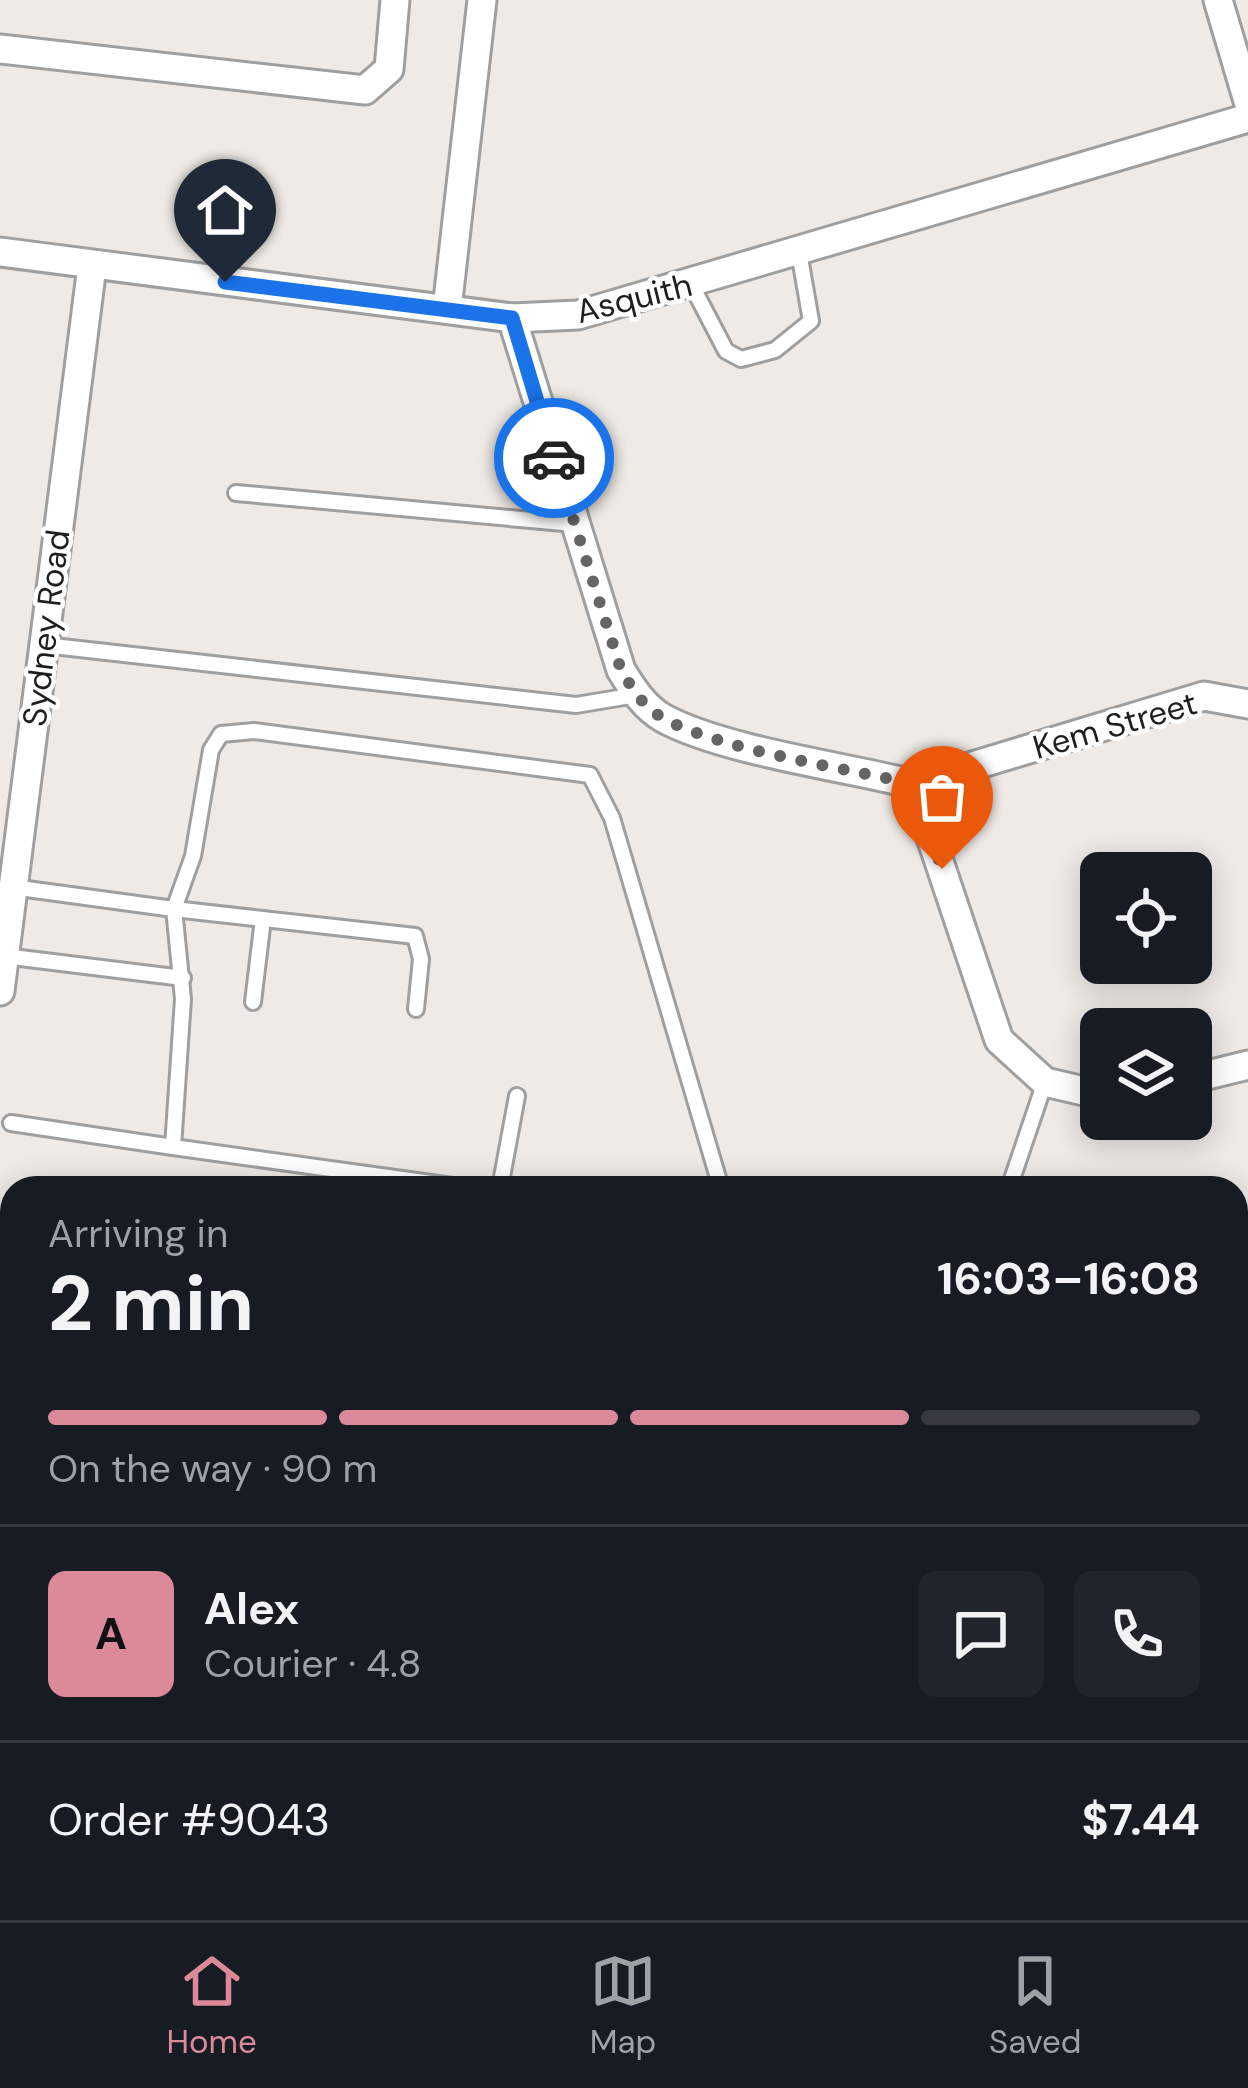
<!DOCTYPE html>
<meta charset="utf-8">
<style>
:root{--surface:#171b24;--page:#20242c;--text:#f1f3f6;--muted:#9ea1a6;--line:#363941;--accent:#dc8a9a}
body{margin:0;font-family:"DM Sans",sans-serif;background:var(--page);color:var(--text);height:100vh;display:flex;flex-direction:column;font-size:45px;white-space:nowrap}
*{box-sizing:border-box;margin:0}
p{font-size:39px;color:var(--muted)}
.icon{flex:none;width:66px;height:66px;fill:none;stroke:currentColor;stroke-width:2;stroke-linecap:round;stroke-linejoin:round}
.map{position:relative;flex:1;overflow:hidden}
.panel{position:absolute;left:0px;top:1176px;width:1248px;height:744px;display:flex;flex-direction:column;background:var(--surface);border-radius:36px 36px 0 0;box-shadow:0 6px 30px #0003}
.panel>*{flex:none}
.buttons{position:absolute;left:1080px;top:852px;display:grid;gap:24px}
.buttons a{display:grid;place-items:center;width:132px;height:132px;border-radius:18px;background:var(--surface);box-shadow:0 6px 30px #0003;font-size:60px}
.pin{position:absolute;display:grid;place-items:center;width:102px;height:102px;color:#fff;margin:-123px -51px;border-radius:50% 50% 50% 0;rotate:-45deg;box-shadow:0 0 12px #0007}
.pin .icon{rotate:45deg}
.courier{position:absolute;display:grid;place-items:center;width:120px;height:120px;margin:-60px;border:9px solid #1a73e8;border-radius:50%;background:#fff;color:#222;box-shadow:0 3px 15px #0007}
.head em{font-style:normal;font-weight:700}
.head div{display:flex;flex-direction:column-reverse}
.head{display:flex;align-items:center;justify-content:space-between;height:204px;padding:0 48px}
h1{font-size:78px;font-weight:700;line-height:90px}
.bar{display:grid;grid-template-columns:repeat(4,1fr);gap:18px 12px;align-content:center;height:144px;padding:0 48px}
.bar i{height:15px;border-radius:9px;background:var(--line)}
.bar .on{background:var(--accent)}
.bar p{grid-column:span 4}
.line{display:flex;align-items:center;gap:30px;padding:0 48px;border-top:3px solid var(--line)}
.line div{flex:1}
.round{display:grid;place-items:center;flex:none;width:126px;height:126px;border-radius:18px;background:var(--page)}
.tab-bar{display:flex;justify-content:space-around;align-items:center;height:168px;border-top:3px solid var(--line);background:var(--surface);font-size:33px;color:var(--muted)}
.tab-bar a{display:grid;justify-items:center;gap:6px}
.tab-bar .on{color:var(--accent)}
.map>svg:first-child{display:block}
</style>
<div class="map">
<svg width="1248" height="1920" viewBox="0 0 1248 1920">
<rect width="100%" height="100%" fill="#efeae5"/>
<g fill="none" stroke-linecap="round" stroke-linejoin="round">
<defs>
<g id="lane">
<path d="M691,284L726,351L741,359L775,350L811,321L799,252"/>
<path d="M236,493L575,524"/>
<path d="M44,645L576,705L636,695"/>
<path d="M4,956L183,978"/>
<path d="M253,1002L263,919"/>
<path d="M416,1009L421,959L415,936L174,909L193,856L211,750L221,734L254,731L590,775L612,818L721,1188"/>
<path d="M11,1123L173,1147L183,999L174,909L12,887"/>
<path d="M173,1147L467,1188"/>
<path d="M500,1188L517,1096"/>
<path d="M1009,1188L1045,1082"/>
<path d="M1,1451L12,1439"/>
<path d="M1236,1465L1248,1471"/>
<path d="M1236,1538L1248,1535"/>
<path d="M0,1600L12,1635"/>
<path d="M0,1725L12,1719"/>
</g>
<g id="street">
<path d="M1218,0L1248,101"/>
<path d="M0,49L365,90L389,69L395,0"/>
<path d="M0,252L512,318L578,315L1248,118"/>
<path d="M447,309L482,0"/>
<path d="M512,318L621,670C632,688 644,707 663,718C721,750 845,767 913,784"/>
<path d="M913,784L999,1040L1045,1082L1101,1095"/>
<path d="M913,784L1204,696L1248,704"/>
<path d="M0,991L92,266"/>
<path d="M1191,1079L1248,1065"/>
</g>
<g id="secondary">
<path d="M1236,1669L1248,1665"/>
<path d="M346,1920L394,1908"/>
</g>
</defs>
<!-- lane casing -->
<use href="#lane" stroke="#9f9f9f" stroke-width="20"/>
<!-- street casing -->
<use href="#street" stroke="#9f9f9f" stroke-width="33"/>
<!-- secondary casing -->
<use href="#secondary" stroke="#706b0a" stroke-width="45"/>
<!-- lane -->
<use href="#lane" stroke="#fff" stroke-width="14"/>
<!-- street -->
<use href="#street" stroke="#fff" stroke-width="27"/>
<!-- secondary -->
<use href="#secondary" stroke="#f6f0bc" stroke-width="39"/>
</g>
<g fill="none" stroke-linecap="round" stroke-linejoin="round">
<!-- done -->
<path stroke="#676564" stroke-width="12" stroke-dasharray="0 21.6" d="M554,458L621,670C632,688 643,707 663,718C720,750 845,768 914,784L942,869"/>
<!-- route -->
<path stroke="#1a73e8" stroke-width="15" d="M225,282L512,318L554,458"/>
</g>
<g text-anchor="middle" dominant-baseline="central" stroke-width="9" stroke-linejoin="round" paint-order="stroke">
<!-- street labels -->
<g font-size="33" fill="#1e1e1e" stroke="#fff">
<text transform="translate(634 298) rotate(-14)">Asquith</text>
<text transform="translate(46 628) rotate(-83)">Sydney Road</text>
<text transform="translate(1115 725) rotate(-16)">Kem Street</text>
</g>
</g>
</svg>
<div class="buttons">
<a><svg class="icon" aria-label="locate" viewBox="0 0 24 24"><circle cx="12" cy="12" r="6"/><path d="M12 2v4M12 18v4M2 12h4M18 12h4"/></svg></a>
<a><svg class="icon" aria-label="layers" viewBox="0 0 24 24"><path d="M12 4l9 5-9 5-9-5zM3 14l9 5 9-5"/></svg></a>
</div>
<div class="pin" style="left:942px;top:869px;background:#ea580c"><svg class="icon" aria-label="bag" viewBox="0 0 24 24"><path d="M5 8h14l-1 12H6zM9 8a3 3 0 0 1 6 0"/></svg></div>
<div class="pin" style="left:225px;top:282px;background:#1f2937"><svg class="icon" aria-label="home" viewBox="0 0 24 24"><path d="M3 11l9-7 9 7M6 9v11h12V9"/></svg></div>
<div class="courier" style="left:554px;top:458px"><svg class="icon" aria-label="car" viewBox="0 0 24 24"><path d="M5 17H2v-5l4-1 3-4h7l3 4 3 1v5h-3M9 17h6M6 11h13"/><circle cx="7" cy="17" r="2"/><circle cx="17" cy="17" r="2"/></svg></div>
<section class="panel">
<div class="head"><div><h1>2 min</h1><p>Arriving in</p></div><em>16:03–16:08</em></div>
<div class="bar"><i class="on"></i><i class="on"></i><i class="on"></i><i></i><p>On the way · 90 m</p></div>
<div class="line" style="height:216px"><b class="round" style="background:var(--accent);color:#111">A</b><div><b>Alex</b><p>Courier · 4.8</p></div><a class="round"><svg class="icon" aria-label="chat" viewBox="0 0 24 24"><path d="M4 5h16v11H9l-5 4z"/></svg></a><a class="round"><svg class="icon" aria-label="phone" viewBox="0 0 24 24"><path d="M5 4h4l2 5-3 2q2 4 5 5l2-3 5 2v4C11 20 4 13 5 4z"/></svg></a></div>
<div class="line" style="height:156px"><div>Order #9043</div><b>$7.44</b></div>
</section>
</div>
<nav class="tab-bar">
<a class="on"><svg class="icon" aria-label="home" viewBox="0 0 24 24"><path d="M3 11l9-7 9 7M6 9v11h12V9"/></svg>Home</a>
<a><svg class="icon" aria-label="map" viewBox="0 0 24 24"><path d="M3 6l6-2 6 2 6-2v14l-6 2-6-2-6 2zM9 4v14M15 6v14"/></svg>Map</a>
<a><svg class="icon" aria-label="saved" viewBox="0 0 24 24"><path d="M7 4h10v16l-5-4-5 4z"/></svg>Saved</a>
</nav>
